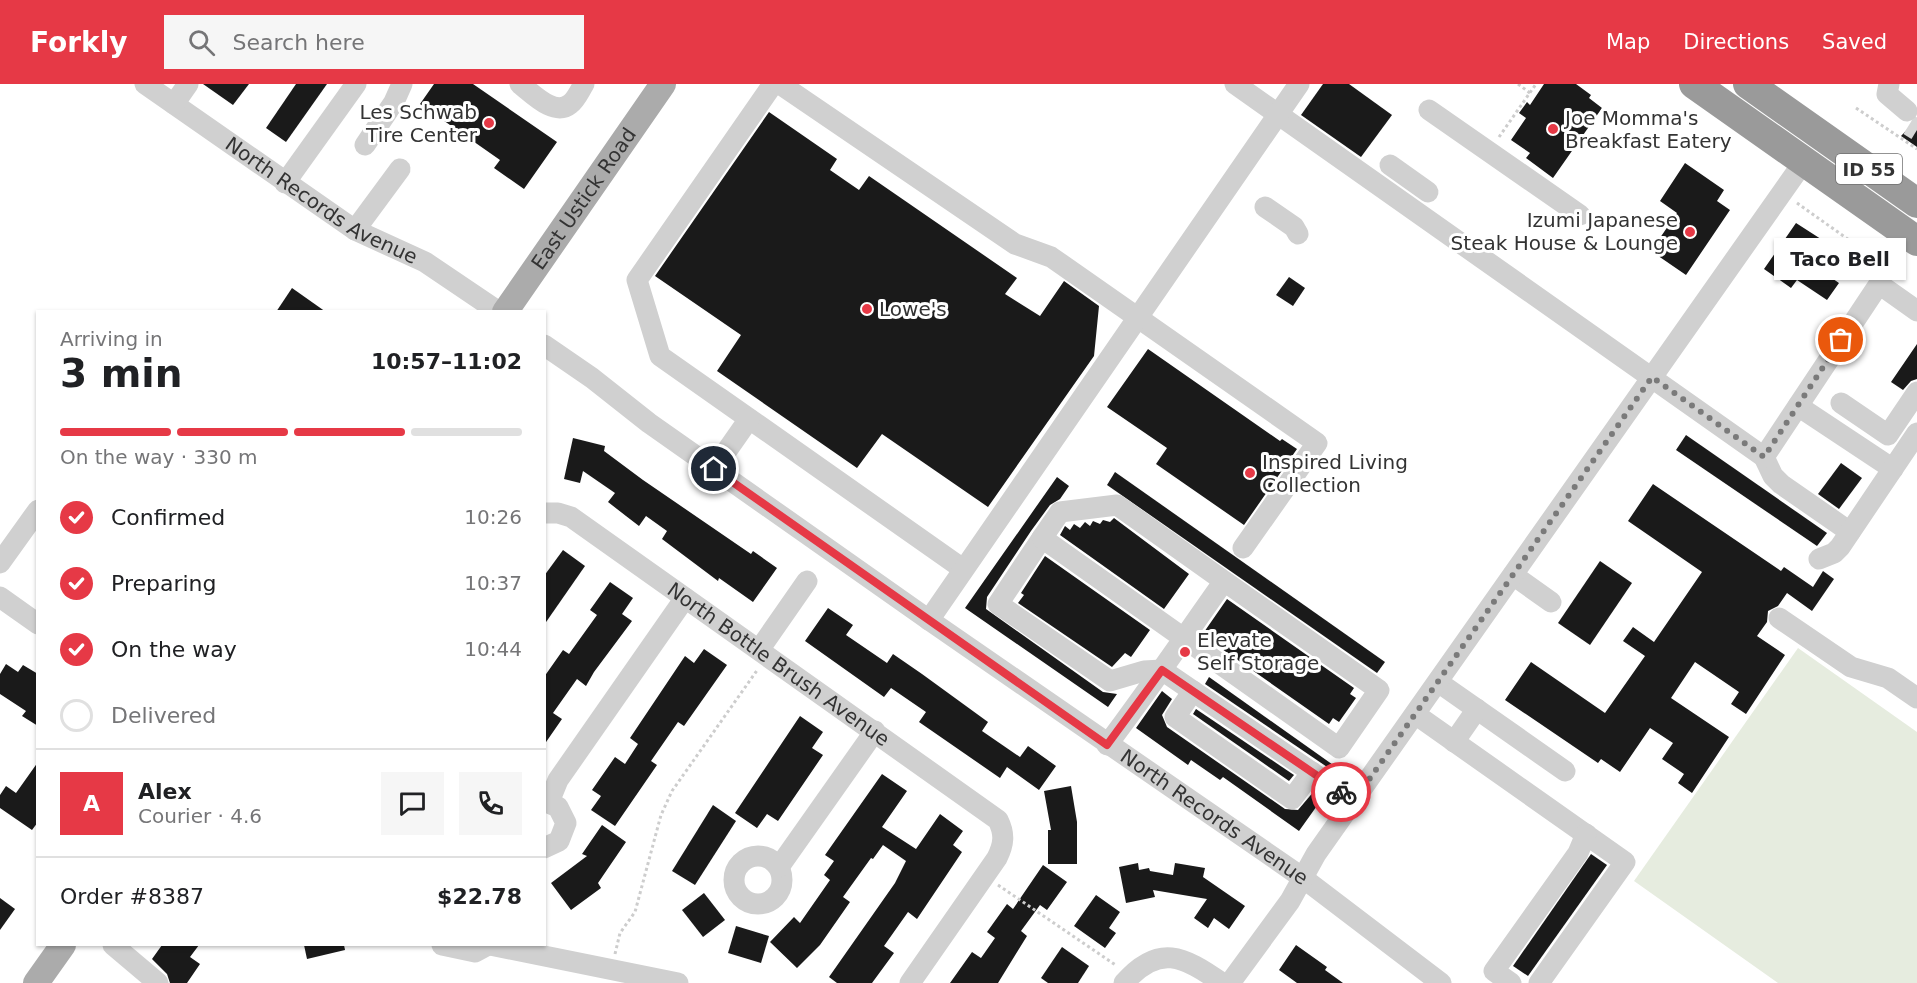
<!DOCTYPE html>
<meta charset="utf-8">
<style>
:root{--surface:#fff;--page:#f6f6f6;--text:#202124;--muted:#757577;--line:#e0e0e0;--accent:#e63946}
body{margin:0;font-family:"DejaVu Sans",sans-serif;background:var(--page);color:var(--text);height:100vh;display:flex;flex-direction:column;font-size:22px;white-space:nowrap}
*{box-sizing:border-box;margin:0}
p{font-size:20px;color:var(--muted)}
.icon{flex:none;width:33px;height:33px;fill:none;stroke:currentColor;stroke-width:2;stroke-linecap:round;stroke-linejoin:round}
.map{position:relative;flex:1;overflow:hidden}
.details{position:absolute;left:36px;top:226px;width:510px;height:636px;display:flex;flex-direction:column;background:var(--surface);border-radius:0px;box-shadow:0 2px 4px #0004}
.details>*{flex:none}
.pin{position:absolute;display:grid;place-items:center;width:51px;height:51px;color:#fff;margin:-26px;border:3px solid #fff;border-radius:50%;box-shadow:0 2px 6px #0007}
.courier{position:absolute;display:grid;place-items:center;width:60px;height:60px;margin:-30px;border:4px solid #e63946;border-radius:50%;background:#fff;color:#222;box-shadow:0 2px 8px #0007}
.bubble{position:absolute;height:42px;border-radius:0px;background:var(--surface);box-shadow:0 2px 4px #0004;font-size:20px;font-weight:700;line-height:42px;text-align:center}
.head em{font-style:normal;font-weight:700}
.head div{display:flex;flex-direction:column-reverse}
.head{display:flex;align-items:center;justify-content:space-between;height:102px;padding:0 24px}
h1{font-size:39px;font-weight:700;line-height:45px}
.bar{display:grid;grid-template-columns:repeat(4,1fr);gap:9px 6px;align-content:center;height:72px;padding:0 24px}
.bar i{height:8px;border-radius:4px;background:var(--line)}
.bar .active{background:var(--accent)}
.bar p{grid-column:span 4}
.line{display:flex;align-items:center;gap:15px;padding:0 24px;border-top:2px solid var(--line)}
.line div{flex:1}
.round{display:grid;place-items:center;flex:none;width:63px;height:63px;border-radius:0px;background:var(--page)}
ol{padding:0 24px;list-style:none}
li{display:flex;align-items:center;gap:18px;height:66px}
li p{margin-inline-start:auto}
li .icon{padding:6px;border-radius:50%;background:var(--accent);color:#fff;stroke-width:4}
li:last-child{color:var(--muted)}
li i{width:33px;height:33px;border:3px solid var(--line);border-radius:50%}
header{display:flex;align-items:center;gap:36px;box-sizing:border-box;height:84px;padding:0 30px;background:var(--accent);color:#fff}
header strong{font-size:28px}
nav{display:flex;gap:33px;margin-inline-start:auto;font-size:21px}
.search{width:420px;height:54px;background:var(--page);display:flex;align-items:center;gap:15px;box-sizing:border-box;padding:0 21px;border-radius:0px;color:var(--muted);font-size:22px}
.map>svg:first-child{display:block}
</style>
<header>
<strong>Forkly</strong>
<div class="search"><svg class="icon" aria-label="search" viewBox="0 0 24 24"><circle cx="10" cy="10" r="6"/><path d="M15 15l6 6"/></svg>Search here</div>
<nav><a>Map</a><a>Directions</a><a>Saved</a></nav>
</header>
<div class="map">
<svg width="1917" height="899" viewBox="0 0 1917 899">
<rect width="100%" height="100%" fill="#fff"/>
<!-- green -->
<path fill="#e6ecdf" d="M1798,564L1917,648V899H1778L1634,797Z"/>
<!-- building -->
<g fill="#1a1a1a">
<path d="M203,0H249L233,21Z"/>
<path d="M296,0H327L286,58L266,44Z"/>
<path d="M434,0H473L557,58L524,105L494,84L500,76L420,20Z"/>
<path d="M1323,0H1349L1392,31L1361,73L1301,31Z"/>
<path d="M1544,0H1576L1591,11L1589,14L1602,24L1553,94L1526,74L1530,69L1511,56L1526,34L1519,29L1527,18L1530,21Z"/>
<path d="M769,28L837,75L830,86L859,106L869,92L1017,194L1005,210L1040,232L1064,197L1099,222L1094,272L988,423L882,350L857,384L717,287L741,251L655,192Z"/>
<path d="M1917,35V63L1901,52Z"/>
<path d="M1685,79L1724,106L1717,117L1730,126L1686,191L1651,167L1677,129L1660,117Z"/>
<path d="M1796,139L1824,157L1821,161L1829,167L1817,184L1839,199L1827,216L1797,196L1791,204L1764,185Z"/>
<path d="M1289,193L1305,204L1293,222L1276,211Z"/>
<path d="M292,204L326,228H276Z"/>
<path d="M1917,260V295L1911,297L1903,306L1891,298Z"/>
<path d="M1148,265L1280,357L1282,355L1297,365L1244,441L1156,380L1167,364L1107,323Z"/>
<path d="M1686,351L1827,449L1817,462L1676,366Z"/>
<path d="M573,354L605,362L604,367L643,396L751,470L753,467L777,484L753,518L719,494L718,497L662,455L667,447L646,432L639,442L626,432L608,418L615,409L583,387L580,399L564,395Z"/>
<path d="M1841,379L1862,394L1839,425L1818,410Z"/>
<path d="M1115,388L1385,578L1377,589L1107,401Z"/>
<path d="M1057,393L1069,402L1060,415L1050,421L1031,447L987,513L986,525L1103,608L1117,610L1108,623L965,524Z"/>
<path d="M1653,400L1781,487L1784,483L1813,503L1823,487L1834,495L1812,527L1787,509L1778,522L1768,527L1767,538L1757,552L1785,571L1746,630L1731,620L1739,608L1695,578L1671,614L1729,653L1692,709L1678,699L1684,690L1662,675L1673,659L1650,644L1620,688L1601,675L1598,679L1505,616L1531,578L1605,629L1645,572L1623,557L1633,543L1654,558L1702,488L1628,437Z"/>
<path d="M1114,434L1189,490L1164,525L1060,451L1065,442L1070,446L1074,440L1080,444L1085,438L1090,442L1093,437L1100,440L1103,436L1110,438Z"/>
<path d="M563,466L585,482L544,541V492Z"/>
<path d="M1045,472L1150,546L1131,573L1125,569L1112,583L1018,519L1024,511L1021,509Z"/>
<path d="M1600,477L1632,499L1590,561L1558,539Z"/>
<path d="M610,498L633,514L622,530L632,537L594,588L586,602L577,595L553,629L562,635L544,661V593L563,566L569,570L597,531L590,526Z"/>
<path d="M1227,515L1354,604L1350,610L1356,614L1339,638L1333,634L1329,640L1202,551Z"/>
<path d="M828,524L853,541L846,551L887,579L893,570L922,590L988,638L982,647L1020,673L1028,662L1056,682L1039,706L1007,683L1000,694L919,638L926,628L891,604L884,613L805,557Z"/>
<path d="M704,565L727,581L684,642L678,638L651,677L657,681L615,742L591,726L601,712L592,706L615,673L625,680L638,660L630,654L685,572L694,579Z"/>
<path d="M6,580L18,588L23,581L38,590V642L22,632L26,627L0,610V590Z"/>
<path d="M1209,593L1336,683L1333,687L1205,600Z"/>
<path d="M1162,607L1172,615L1162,631L1167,643L1285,725L1298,726L1315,706L1324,712L1299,747L1223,693L1220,696L1191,676L1188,681L1136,644Z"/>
<path d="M1196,625L1294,691L1289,697L1193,630Z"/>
<path d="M800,632L823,648L812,664L823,671L778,737L767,730L757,744L735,729Z"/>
<path d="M38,678V738L32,746L0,724V711L6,702L16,709Z"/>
<path d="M882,690L907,707L882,743L916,765L940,730L963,747L953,761L962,768L917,835L908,828L884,862L894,869L872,899H837L829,893L895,799L906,777L883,761L873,775L871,774L843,813L850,818L820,861L797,884L770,858L794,833L800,839L830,796L824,791L834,777L825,771Z"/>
<path d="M1071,702L1077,738V780H1048V746H1051L1044,707Z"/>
<path d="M713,721L736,737L695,801L672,787Z"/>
<path d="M602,741L626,758L598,799L601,804L571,826L551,799L587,772L582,770Z"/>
<path d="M1591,770L1607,781L1528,892L1513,882Z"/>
<path d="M1138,779L1139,786L1149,784L1150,787L1173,791L1175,779L1205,784L1203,793L1245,822L1229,845L1214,834L1208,844L1194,834L1207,815L1153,806L1155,813L1126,819L1119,783Z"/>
<path d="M1043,781L1067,798L1047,826L1040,821L1021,847L1027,852L998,899H950L972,868L981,874L995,854L987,848L1007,820L1013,825Z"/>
<path d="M704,809L725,836L703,853L682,826Z"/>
<path d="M1096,811L1120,828L1109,844L1116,849L1105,864L1074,842Z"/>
<path d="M0,814L15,825L0,846Z"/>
<path d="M736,842L769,852L761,879L728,869Z"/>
<path d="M162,861H199L190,873L200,880L187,899H170L167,890L152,875Z"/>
<path d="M304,861H344L345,866L307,875Z"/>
<path d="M1296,861L1327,883L1325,886L1343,899H1297L1279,886Z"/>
<path d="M1062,863L1089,882L1078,899H1048L1041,894Z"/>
</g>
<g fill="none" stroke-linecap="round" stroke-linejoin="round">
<!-- minor-tunnel -->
<path stroke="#d6d6d6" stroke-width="21" stroke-dasharray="21 10" stroke-linecap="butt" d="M1909,41L1917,46"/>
<!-- path -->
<g stroke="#cdcdcd" stroke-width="3" stroke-dasharray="3 3" stroke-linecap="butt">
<path d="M1518,0L1530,9"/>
<path d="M1856,24L1917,65"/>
<path d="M1499,53L1536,0"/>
<path d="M1797,119L1887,183"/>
<path d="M998,801L1117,882"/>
<path d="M615,870L620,849L635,828L661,731L672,707L758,585"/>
</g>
<!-- minor -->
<g stroke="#d0d0d0" stroke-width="21">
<path id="s1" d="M145,0L355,146L425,178L499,228"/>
<path d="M520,0C532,9 554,33 570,20C576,16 580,6 584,0"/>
<path d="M773,0L637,196L660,272L963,485"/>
<path d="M780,0L1015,160L1051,173L1317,359L1243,464"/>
<path d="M1235,0L1764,373L1773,392L1781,400L1850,448"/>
<path d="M1889,0L1887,10L1907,27"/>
<path d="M174,20L188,0"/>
<path d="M1429,26L1580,131"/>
<path d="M365,61L394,18L402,0"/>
<path d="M1390,81L1428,108"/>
<path d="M285,99L356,0"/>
<path d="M1265,123L1294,143L1298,150"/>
<path d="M355,146L400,85"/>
<path id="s2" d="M544,261L592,294L649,339L929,536L1303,794L1441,899"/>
<path d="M1841,319L1888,351L1917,308"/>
<path d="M1798,322L1893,385"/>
<path d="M1764,373L1879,200L1917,227"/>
<path d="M714,385L749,335"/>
<path id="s3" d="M544,429H558L571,433L998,736C1005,750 1004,760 997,774L910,899"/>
<path d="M1042,454L998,520L1110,597L1144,587L1162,586L1354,717"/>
<path d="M1819,475L1834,469L1840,463L1917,349"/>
<path d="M0,479L38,426"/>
<path d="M1513,491L1551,518"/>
<path d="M0,513L38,540"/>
<path d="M1779,534L1851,583L1888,594L1917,614"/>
<path d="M929,536L1299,0"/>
<path d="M759,566L807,497"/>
<path d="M1438,598L1565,687"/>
<path d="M1193,607L1175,633L1292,715L1312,688"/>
<path d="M1415,630L1625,778L1539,899"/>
<path d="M1454,658L1477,625"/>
<path d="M1107,661C1148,607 1185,552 1224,497L1379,606L1339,664L1042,454L1060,428L1117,421L1224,497"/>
<path d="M544,717L558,723L566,739L559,757L544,764"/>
<path d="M549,718L558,696L685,514"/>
<circle cx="758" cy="796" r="24"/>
<path d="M779,783L875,647"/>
<path d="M113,861L158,899"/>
<path d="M442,861L475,868L488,861"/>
<path d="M490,861L678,899"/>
<path d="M1124,899C1159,859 1183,872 1222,899"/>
<path d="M1230,899L1290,817L1316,770L1805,76"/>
<path d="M1511,899L1494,887L1578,769L1586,750"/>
</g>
<!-- major -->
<g stroke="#ababab" stroke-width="26">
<path id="s4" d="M505,228L663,0"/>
<path d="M36,899L63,861"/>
</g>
<!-- highway -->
<g stroke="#9a9a9a" stroke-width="30">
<path d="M1694,0L1917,157"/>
<path d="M1748,0L1917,119"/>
</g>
</g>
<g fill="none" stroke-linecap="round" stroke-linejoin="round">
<!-- done -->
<path stroke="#7a7a7a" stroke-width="6" stroke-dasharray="0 10.8" d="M1341,708L1354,717L1652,293L1764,373L1841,256"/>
<!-- route -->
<path stroke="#e63946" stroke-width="8" d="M714,385L1107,661L1162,586L1341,708"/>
</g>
<!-- markers -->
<g fill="#e63946" stroke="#fff" stroke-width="2">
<circle cx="489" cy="39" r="6"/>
<circle cx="1553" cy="45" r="6"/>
<circle cx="1690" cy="148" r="6"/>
<circle cx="867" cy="225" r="6"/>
<circle cx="1250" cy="389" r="6"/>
<circle cx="1185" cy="568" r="6"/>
</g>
<g text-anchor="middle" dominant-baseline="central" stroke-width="6" stroke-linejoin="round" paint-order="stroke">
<!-- shield labels -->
<rect fill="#fff" stroke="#707070" stroke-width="1.5" x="1836" y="70" width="66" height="30" rx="4.5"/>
<g font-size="18" font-weight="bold" fill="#333">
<text x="1869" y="85">ID 55</text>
</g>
<!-- poi labels -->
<g font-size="20" fill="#333" stroke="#fff" text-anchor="start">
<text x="477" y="28" text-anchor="end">Les Schwab<tspan x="477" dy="23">Tire Center</tspan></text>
<text x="1565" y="34">Joe Momma's<tspan x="1565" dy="23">Breakfast Eatery</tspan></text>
<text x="1678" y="136" text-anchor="end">Izumi Japanese<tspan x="1678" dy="23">Steak House &amp; Lounge</tspan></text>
<text x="879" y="225">Lowe's</text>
<text x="1262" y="378">Inspired Living<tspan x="1262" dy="23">Collection</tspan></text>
<text x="1197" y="556">Elevate<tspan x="1197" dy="23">Self Storage</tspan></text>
</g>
<!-- street labels -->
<g font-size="20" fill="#333" stroke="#fff">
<text stroke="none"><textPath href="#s4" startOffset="138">East Ustick Road</textPath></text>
<text stroke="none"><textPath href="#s1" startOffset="212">North Records Avenue</textPath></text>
<text stroke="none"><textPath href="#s3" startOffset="282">North Bottle Brush Avenue</textPath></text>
<text stroke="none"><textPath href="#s2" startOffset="820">North Records Avenue</textPath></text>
</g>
</g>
</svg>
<div class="pin" style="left:1841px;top:256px;background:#ea580c"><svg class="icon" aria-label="bag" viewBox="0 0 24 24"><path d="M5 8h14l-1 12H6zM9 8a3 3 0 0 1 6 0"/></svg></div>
<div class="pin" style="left:714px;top:385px;background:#1f2937"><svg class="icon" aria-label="home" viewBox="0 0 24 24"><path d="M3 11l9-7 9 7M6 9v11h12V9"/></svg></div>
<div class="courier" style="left:1341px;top:708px"><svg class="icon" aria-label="bike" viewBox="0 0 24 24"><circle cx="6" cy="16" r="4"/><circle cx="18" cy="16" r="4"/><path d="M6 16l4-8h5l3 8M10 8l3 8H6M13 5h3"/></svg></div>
<div class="bubble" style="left:1774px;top:154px;width:132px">Taco Bell</div>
<section class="details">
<div class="head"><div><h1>3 min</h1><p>Arriving in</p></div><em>10:57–11:02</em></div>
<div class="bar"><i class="active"></i><i class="active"></i><i class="active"></i><i></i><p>On the way · 330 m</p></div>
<ol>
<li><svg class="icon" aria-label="check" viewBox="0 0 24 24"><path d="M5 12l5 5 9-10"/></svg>Confirmed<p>10:26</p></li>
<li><svg class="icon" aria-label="check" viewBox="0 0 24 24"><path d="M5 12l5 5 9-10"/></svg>Preparing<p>10:37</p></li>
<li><svg class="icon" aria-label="check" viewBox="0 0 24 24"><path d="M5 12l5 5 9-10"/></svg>On the way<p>10:44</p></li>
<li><i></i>Delivered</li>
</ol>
<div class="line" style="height:108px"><b class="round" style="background:var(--accent);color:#fff">A</b><div><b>Alex</b><p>Courier · 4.6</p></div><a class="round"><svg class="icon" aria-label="chat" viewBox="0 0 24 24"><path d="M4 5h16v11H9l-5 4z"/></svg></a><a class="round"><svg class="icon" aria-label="phone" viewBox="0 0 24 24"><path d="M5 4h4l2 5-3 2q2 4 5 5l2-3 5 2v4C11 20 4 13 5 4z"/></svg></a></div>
<div class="line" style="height:78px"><div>Order #8387</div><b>$22.78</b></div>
</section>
</div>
